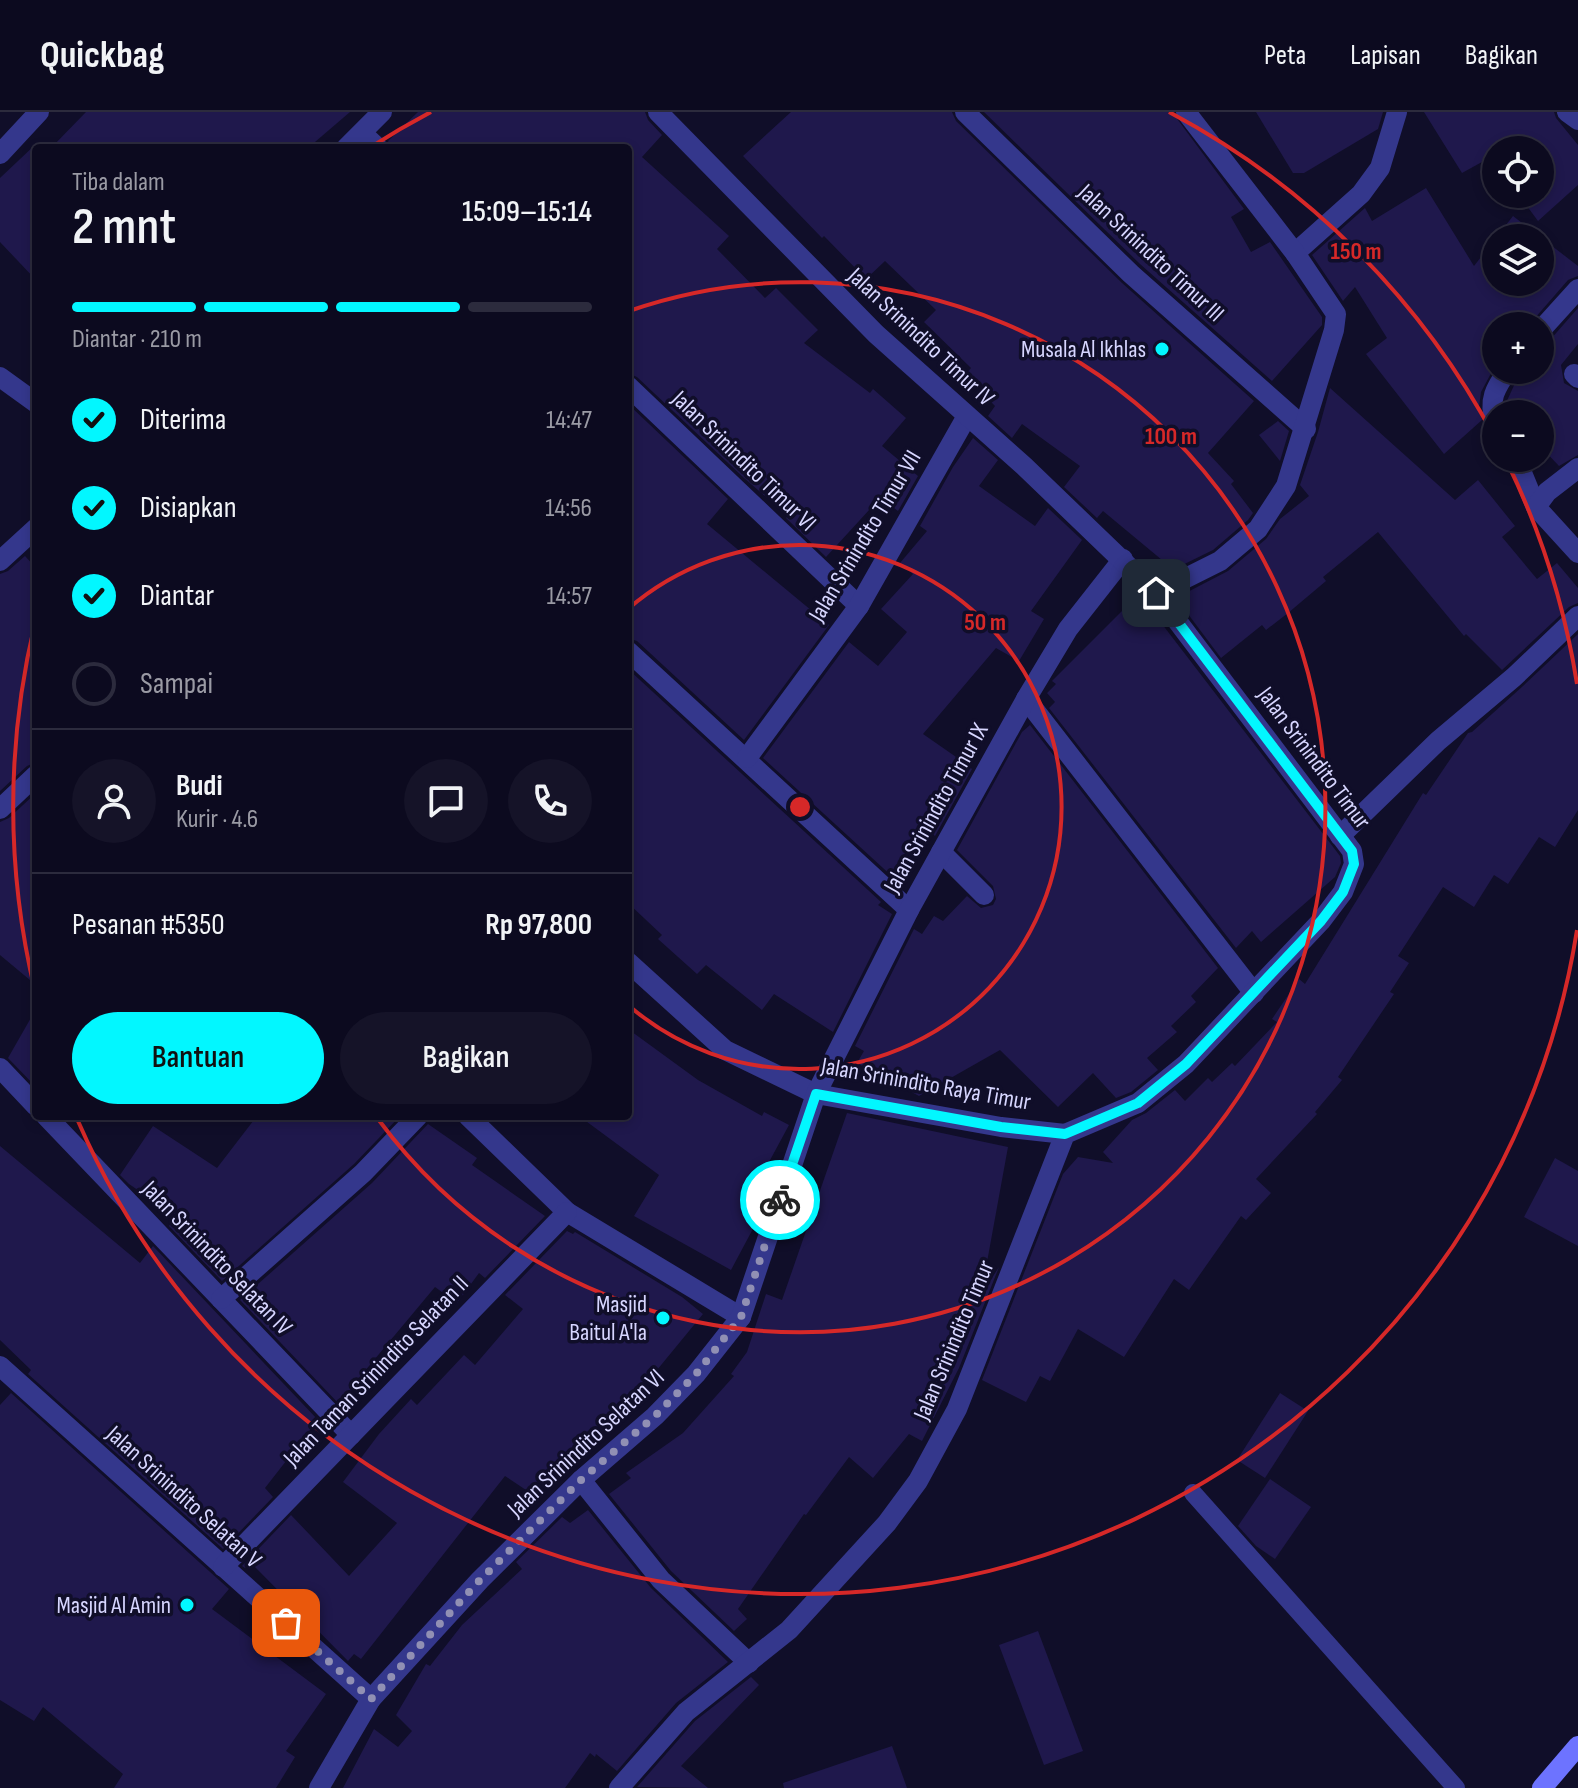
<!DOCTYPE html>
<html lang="id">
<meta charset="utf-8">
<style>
:root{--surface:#0c0a1f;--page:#151328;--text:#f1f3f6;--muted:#9a9aa4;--line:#2c2b3d;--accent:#02f7ff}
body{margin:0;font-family:"Sofia Sans Condensed",sans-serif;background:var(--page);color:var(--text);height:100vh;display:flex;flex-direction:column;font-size:30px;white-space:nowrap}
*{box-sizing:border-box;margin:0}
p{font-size:26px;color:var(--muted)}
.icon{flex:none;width:44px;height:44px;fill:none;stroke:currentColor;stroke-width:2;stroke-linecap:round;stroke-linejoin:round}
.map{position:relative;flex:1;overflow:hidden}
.panel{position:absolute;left:32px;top:32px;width:600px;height:976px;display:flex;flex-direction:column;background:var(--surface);border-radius:8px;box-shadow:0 4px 12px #0003,0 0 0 2px var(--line)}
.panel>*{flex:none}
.tools{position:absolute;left:1482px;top:24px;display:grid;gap:16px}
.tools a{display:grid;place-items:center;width:72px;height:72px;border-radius:50%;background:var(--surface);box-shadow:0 4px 12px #0003,0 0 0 2px var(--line);font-size:40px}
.pin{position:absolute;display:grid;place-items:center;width:68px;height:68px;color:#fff;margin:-34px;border-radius:16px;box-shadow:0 4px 12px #0006}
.courier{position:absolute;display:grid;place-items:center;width:80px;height:80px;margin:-40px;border:6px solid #02f7ff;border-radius:50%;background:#fff;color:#222;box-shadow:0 2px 10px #0007}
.overview em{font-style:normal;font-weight:600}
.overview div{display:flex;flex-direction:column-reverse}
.overview{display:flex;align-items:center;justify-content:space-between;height:136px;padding:0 40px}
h1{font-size:52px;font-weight:600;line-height:60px}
.bar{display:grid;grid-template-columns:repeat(4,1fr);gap:12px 8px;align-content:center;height:96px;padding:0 40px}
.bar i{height:10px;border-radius:6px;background:var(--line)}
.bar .selected{background:var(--accent)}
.bar p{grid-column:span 4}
.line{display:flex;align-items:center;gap:20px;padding:0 40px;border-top:2px solid var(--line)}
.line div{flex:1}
.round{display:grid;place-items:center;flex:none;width:84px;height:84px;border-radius:42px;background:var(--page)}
ol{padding:0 40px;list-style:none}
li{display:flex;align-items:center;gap:24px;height:88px}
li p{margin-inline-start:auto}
li .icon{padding:8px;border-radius:50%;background:var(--accent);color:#111;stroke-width:4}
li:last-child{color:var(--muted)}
li i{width:44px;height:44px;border:4px solid var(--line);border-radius:50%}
.button{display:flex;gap:16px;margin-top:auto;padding:16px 40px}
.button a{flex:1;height:92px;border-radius:48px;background:var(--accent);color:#111;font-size:32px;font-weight:600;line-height:92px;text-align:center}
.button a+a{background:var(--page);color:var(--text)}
header{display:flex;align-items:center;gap:48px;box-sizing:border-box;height:112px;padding:0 40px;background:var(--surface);border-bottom:2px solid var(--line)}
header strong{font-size:38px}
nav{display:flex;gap:44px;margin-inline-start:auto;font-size:28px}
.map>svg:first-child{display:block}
</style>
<header>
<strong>Quickbag</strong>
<nav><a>Peta</a><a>Lapisan</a><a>Bagikan</a></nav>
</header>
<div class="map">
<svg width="1578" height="1676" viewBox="0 0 1578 1676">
<rect width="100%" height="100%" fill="#100e29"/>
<!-- building -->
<g fill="#1f184c" fill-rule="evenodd">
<path d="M86,0H350L308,36H51Z"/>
<path d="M418,0H645L648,8L662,23L642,45L729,124L717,137L765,186L776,176L818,218L804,231L870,281L873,277L906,306L882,334L918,364L898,399L882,387L872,399L870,397L826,445L786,406L788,404L744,366L637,265L628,261V36H391L388,29Z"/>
<path d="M791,0H952L956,9L1122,171L1254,289L1208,341L1234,369L1231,372L1253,401L1248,408L1213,438L1158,465L1168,453L1103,399L1097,406L1064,375L1080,354L1022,312L1012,326L988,304L995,294L965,263L971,256L924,210L936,198L885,149L866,167L824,124L822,126L743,44Z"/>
<path d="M984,0H1172L1244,97L1231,105L1251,140L1270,130L1322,205V213L1272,269L1140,152Z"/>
<path d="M1256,0H1383L1378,17L1304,61H1293Z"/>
<path d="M1424,0H1554L1556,6L1578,33V73L1538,109L1518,82H1540V38H1496V52L1491,45L1462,61Z"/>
<path d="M36,32V168L0,130V66Z"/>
<path d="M1426,76L1474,154L1513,104L1578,154V164L1568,168L1528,214H1496V252L1481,280L1479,295L1482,308L1444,342L1366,242L1387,226L1355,175L1343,189L1312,143L1365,96L1372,109ZM1496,126H1540V170H1496Z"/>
<path d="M1578,196V232L1561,253L1564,271L1578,279V343L1559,354L1540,334V302H1507L1506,291L1521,258H1540V232L1550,228Z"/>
<path d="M1330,276L1455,388L1478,368L1515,414L1502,425L1537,467L1557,451L1578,476V491L1569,495L1502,558L1466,522L1464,524L1378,420L1323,465L1326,469L1288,501L1266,518L1262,513L1221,546L1176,486L1228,459L1266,427L1280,407L1309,384L1300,373L1318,320Z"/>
<path d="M628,292L728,387L707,412L829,513L744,628L637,529L628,526Z"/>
<path d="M1278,309L1289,319L1280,349L1259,323Z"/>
<path d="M973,326L998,348L979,374L1035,414L1048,396L1082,428L1031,499L1044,507L1019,549L996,536L923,622L959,647L956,653L962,658L967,653L972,657L935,724L927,717L895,767L763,646L849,530L878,554L907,520L881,497L913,462L900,451L927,419L920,414L953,355Z"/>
<path d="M25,444L36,456V650L27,654L0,679V462L8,459Z"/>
<path d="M1139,482L1340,744L1341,751L1335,765L1261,830L1252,819L1236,836L1049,596L1055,590L1047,581L1056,572L1052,569Z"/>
<path d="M1578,522V698L1555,735L1539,725L1508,772L1494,763L1474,795L1443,775L1398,844L1409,851L1390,880L1394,882L1338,965L1342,968L1315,1000L1317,1002L1256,1067L1271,1081L1246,1108L1241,1104L1189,1178L1174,1167L1124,1245L1078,1217L1050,1269L1040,1264L1026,1290L982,1268L1063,1062L1078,1045L1113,1051L1103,1040L1132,1008L1146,1001L1175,978L1185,989L1208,966L1212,970L1232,951L1235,954L1277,910L1272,907L1299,867L1305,872L1423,681L1426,683L1468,621L1472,620L1523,574Z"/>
<path d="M628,557L881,790L878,793L892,802L833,920L774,882L762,898L706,853L697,862L658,827L662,823L628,791Z"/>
<path d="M1030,613L1218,856L1191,884L1196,890L1171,914L1177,920L1147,946L1158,958L1131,980L1116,986L1093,961L1058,995L1000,938L919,984L857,951L864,939L855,934L914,817L922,822L934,804L943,809L967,784L981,796L993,793L996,787L993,774L957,738L1022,620Z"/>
<path d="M36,681V873L0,843V710L9,706Z"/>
<path d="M36,897V975L8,946Z"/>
<path d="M628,917L698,968L762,1004L764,1000L789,1013L748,1089L763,1098L731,1158L634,1104L659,1063L579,1004H628Z"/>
<path d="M847,1001L1008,1035L981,1183L999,1155L959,1256L922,1329L909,1322L873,1366L849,1345L806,1403L804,1402L738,1497L747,1507L734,1519L671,1459L609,1382L631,1366L626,1361L683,1321L734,1264L731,1262L747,1240L766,1182L782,1188Z"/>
<path d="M257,1004H400L354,1052L222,1169L169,1114L176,1104L129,1072L120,1063L153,1014L217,1056Z"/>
<path d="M428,1012L477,1046L472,1053L545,1104L485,1166L479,1161L457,1191L435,1175L364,1260L366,1262L340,1293L240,1188L372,1071Z"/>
<path d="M0,1034L140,1151L153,1134L318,1308L265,1376L273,1385L223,1437L28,1262L31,1258L0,1228Z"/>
<path d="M1555,1046L1578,1059V1134L1524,1105Z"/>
<path d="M567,1119L573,1122L575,1120L682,1185L703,1202L634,1286L593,1330L586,1324L529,1380L505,1364L361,1547L354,1542L348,1549L250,1450L245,1456L242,1454L291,1403L349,1464L397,1411L343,1370L379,1322L411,1287L417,1293L464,1243L475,1253L523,1197L505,1183Z"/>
<path d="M11,1281L229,1477L212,1497L326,1582L286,1639L295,1645L276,1676H114L123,1662L43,1595L34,1609L0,1588V1293Z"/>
<path d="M1280,1281L1308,1299L1265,1366L1237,1348Z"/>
<path d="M1270,1367L1311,1395L1275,1447L1256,1434L1238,1414Z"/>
<path d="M588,1398L651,1476L728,1550L676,1591L617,1659L596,1642L595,1645L590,1641L565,1676H343L374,1617L398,1635L412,1619L396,1603L426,1552L430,1554L462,1513L522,1457L516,1450L562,1405L570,1411Z"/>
<path d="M1038,1519L1083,1639L1044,1653L999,1533Z"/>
<path d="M751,1565L759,1573L681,1654L708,1676L637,1675L695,1609Z"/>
<path d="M892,1634L907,1676H784L783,1671Z"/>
</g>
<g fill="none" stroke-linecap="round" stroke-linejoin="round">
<!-- lane -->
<path stroke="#34378c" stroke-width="18" d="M1193,1381L1456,1676"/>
<!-- street -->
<g stroke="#34378c" stroke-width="20">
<path d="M965,0L1131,162L1306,317"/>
<path d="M1567,0L1578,8"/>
<path d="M362,21L378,36"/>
<path d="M346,36L382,0"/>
<path d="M0,42L39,0"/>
<path d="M1295,141L1361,82L1380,56L1397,0"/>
<path d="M1540,219L1578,177"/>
<path d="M1574,262L1578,266"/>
<path d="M0,265L36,291"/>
<path d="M628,274L859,494"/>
<path d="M1496,310C1487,289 1496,275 1508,258"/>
<path d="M1516,346L1536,395"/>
<path d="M1578,356L1547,380L1536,395L1578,441"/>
<path d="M0,449L36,416"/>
<path d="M1156,481L1220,449L1258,417L1286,374L1334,218L1336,202L1295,141L1186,0"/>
<path d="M628,539L909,798"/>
<path d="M1026,587L1254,881"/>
<path d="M747,646L859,494L967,304"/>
<path d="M0,697L36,663"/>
<path d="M1340,724L1438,629L1514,565L1578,504"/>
<path d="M941,740L984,783"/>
<path d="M628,850L725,938L816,982L1001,1015L1065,1022"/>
<path d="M0,956L36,994"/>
<path d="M46,1004L351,1323"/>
<path d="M468,1004L567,1100L741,1205"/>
<path d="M221,1187L363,1061L418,1004"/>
<path d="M0,1254L371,1587"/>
<path d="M581,1368L661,1468L749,1551"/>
<path d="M223,1455L567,1100"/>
<path d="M319,1676L371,1587L480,1468L581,1368L655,1304L696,1262L741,1205L816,982L909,798L1026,587L1068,517L1123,447"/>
<path d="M619,1676L686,1600L789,1518L887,1411L918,1369L957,1297L1065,1022L1138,991L1186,952L1321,809L1343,780L1354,752L1352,739L1156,481L1024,354L876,222L658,0"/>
</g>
<!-- secondary -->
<path stroke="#6d73ff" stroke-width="20" d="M1542,1676L1578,1634"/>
</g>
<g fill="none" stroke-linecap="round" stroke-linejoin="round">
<!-- done -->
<path stroke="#9190b4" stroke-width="8" stroke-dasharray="0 14.4" d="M286,1511L371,1587L480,1468L581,1368L655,1304L696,1262L741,1205L780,1088"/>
<!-- route -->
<path stroke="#02f7ff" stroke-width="10" d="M780,1088L816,982L1001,1015L1065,1022L1138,991L1186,952L1321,809L1343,780L1354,752L1352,739L1156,481"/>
</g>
<!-- distance rings -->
<g fill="none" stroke="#d62828" stroke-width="4">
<path d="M628 497A262 262 0 1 1 628 893"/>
<path d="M629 199A525 525 0 1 1 378 1007"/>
<path d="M1577 818A787 787 0 0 1 78 1009M35 879A787 787 0 0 1 35 511M371 35A787 787 0 0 1 431 0M1169 0A787 787 0 0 1 1495 326M1507 350A787 787 0 0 1 1577 572"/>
</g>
<!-- markers -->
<g fill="#02f7ff" stroke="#100e29" stroke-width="3">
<circle cx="1162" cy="237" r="8"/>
<circle cx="663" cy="1206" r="8"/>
<circle cx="187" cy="1493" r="8"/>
</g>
<g text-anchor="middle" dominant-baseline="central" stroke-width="7" stroke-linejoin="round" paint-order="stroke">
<!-- street labels -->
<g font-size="24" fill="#d7d6ff" stroke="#100e29">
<text transform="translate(1151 141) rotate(43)">Jalan Srinindito Timur III</text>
<text transform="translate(921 225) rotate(43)">Jalan Srinindito Timur IV</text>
<text transform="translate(744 349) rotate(44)">Jalan Srinindito Timur VI</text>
<text transform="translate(865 424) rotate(-59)">Jalan Srinindito Timur VII</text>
<text transform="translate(1314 646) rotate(53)">Jalan Srinindito Timur</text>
<text transform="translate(936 696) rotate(-61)">Jalan Srinindito Timur IX</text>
<text transform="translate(926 972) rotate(10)">Jalan Srinindito Raya Timur</text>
<text transform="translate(217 1146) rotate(46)">Jalan Srinindito Selatan IV</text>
<text transform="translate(954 1228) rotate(-67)">Jalan Srinindito Timur</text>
<text transform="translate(376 1259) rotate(-46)">Jalan Taman Srinindito Selatan II</text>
<text transform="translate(586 1331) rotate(-43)">Jalan Srinindito Selatan VI</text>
<text transform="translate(184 1385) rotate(42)">Jalan Srinindito Selatan V</text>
</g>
<!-- poi labels -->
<g font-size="24" fill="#d7d6ff" stroke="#100e29" text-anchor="end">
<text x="1146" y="237">Musala Al Ikhlas</text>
<text x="647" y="1192">Masjid<tspan x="647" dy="28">Baitul A'la</tspan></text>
<text x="171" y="1493">Masjid Al Amin</text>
</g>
</g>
<circle cx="800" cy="695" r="12" fill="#d62828" stroke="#100e29" stroke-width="4"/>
<g font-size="24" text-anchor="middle" font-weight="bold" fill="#d62828" stroke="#100e29" stroke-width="7" stroke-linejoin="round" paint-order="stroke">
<text x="1356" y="147">150 m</text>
<text x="1171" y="332">100 m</text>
<text x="985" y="518">50 m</text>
</g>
</svg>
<div class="tools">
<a><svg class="icon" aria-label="locate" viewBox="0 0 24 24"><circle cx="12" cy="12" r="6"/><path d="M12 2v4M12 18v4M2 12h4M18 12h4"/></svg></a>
<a><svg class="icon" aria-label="layers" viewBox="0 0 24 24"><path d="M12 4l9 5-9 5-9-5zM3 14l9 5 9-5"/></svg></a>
<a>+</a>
<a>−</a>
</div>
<div class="pin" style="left:286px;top:1511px;background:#ea580c"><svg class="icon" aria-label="bag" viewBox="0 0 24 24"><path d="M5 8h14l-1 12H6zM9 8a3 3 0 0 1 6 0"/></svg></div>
<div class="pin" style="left:1156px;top:481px;background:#1f2937"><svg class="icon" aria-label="home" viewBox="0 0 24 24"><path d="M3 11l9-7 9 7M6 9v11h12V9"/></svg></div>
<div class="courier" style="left:780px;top:1088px"><svg class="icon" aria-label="bike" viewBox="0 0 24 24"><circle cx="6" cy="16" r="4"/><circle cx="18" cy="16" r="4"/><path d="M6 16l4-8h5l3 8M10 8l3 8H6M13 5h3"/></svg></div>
<section class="panel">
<div class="overview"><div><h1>2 mnt</h1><p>Tiba dalam</p></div><em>15:09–15:14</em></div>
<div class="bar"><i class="selected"></i><i class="selected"></i><i class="selected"></i><i></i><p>Diantar · 210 m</p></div>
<ol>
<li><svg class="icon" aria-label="check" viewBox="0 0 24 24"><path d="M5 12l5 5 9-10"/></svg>Diterima<p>14:47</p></li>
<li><svg class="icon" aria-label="check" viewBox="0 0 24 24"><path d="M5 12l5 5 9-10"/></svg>Disiapkan<p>14:56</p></li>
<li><svg class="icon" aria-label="check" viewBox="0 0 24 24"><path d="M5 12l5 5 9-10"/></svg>Diantar<p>14:57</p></li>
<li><i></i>Sampai</li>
</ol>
<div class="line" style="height:144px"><a class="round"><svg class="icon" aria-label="person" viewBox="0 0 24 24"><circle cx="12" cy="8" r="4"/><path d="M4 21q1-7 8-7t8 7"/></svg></a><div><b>Budi</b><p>Kurir · 4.6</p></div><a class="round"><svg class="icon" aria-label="chat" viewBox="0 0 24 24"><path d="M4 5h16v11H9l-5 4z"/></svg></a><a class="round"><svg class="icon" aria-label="phone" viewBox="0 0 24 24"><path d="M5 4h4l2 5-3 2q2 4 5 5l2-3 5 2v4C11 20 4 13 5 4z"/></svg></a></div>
<div class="line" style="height:104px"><div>Pesanan #5350</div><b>Rp 97,800</b></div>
<div class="button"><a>Bantuan</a><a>Bagikan</a></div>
</section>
</div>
